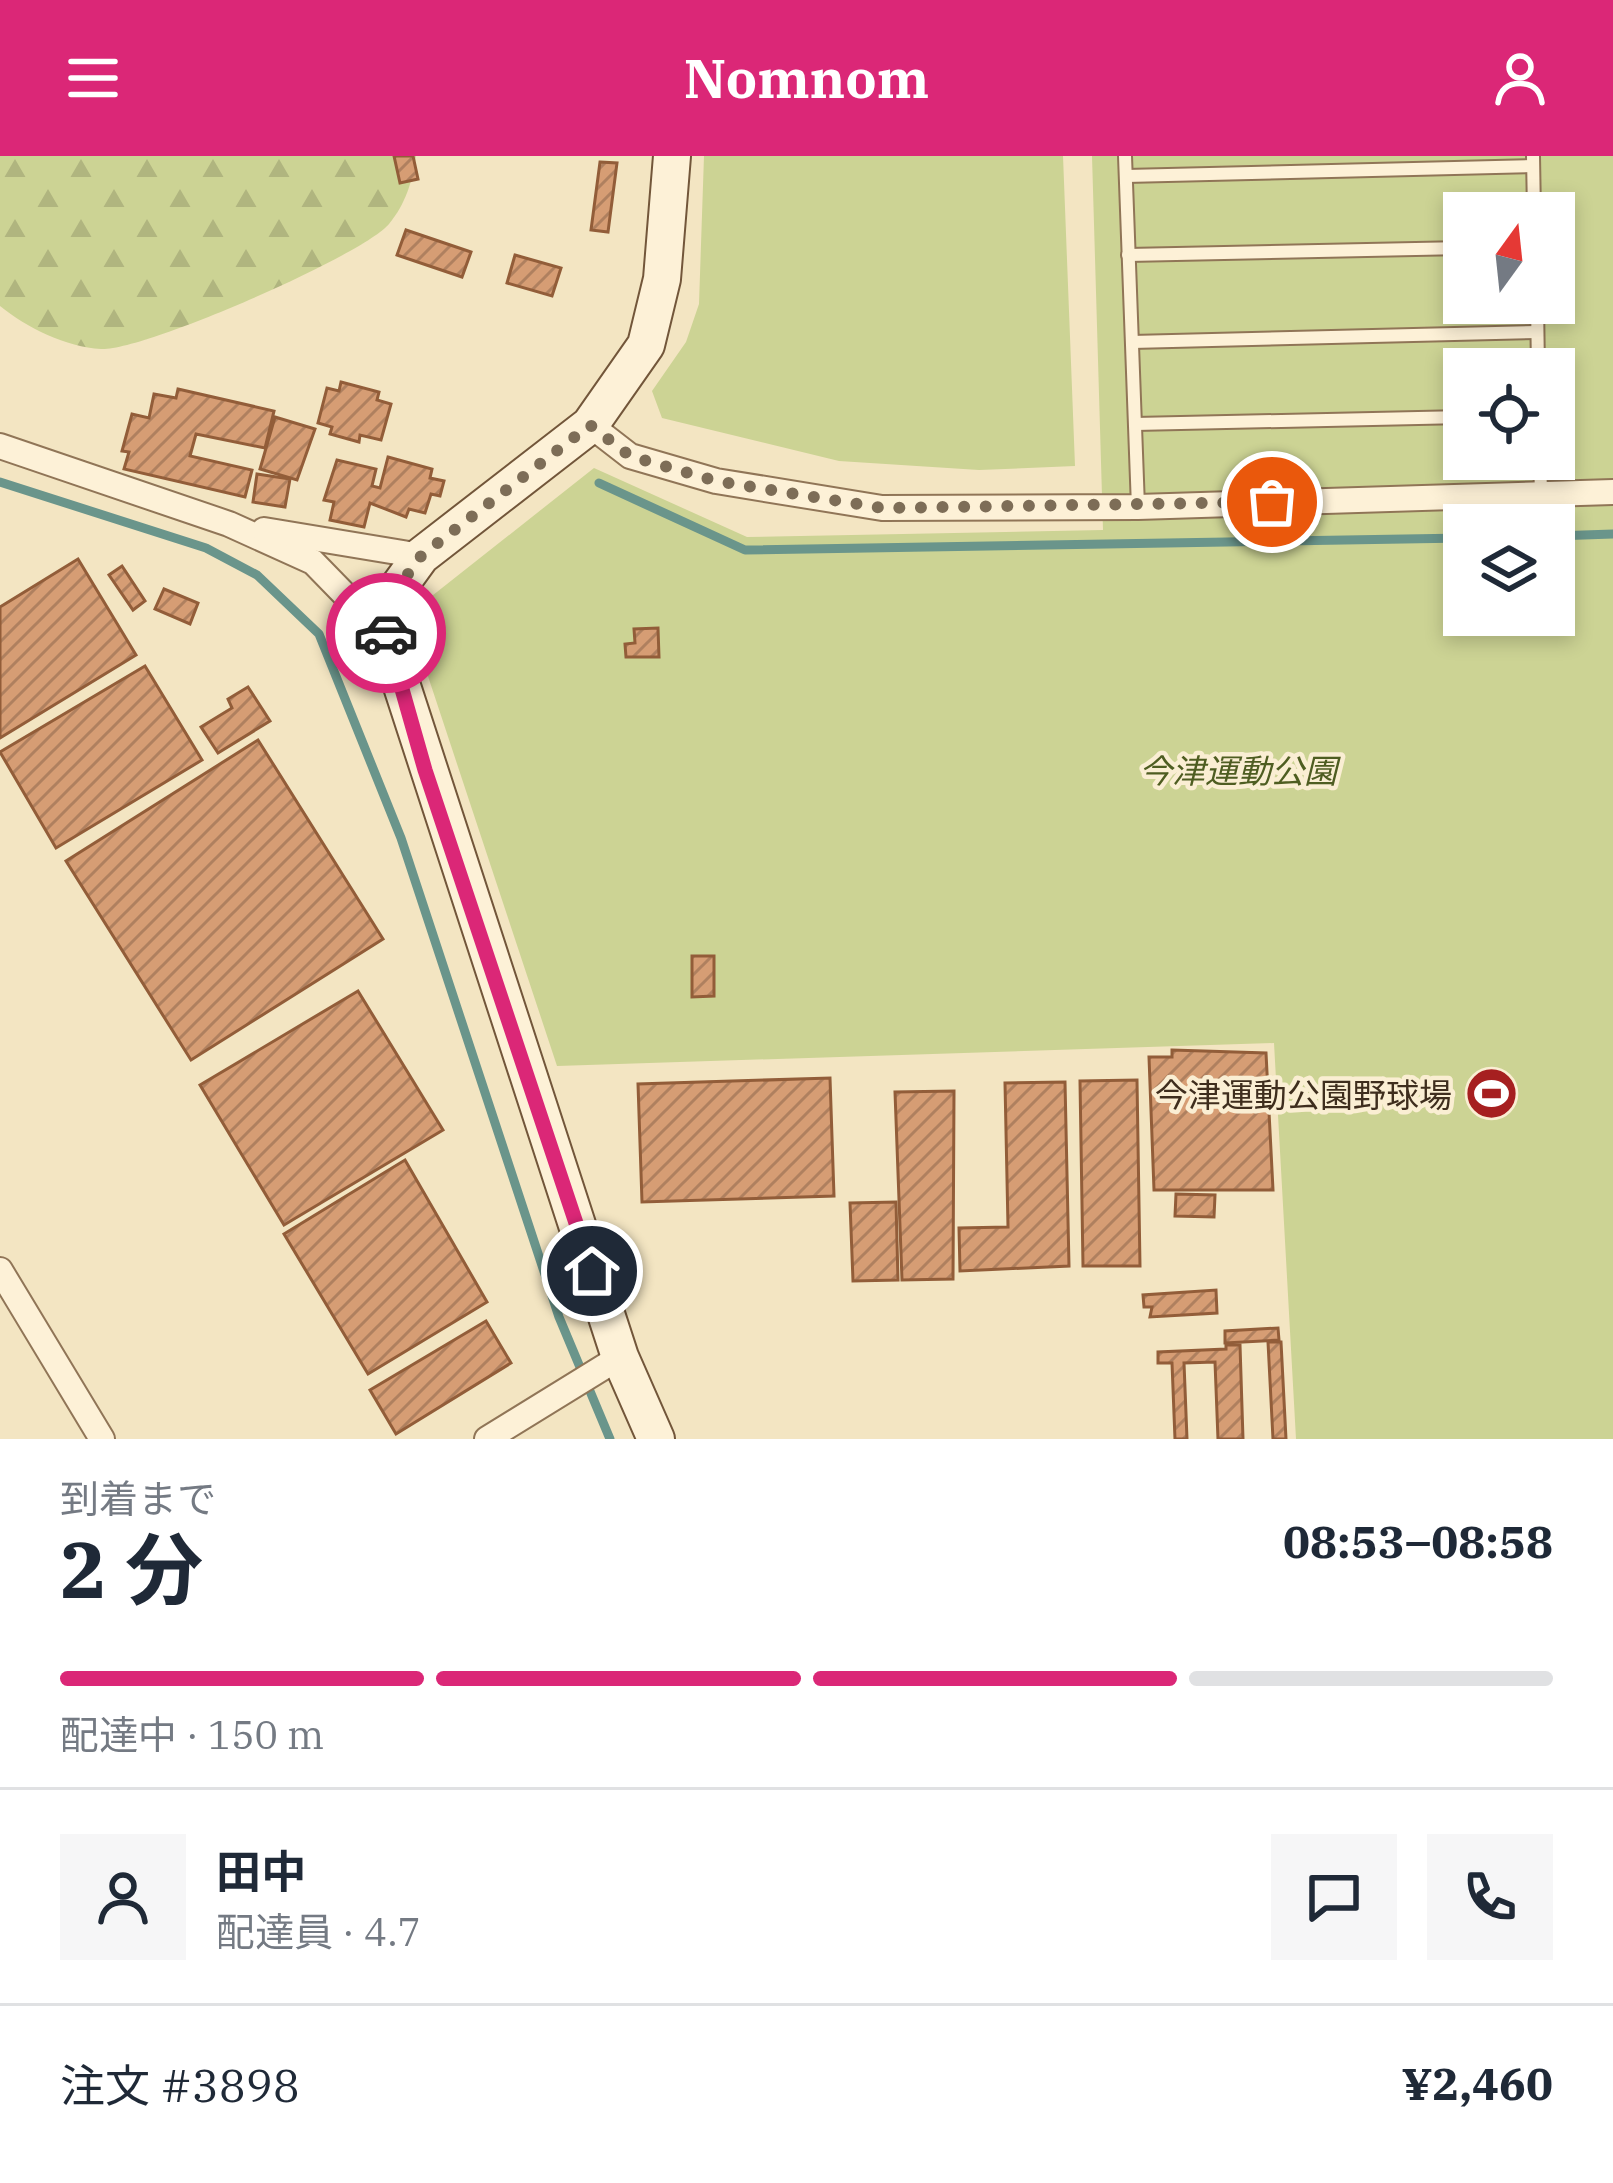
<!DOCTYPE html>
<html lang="ja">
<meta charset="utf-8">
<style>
:root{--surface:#fff;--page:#f6f6f7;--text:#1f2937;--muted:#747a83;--line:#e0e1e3;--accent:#db2777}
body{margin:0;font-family:"IBM Plex Serif","Noto Sans JP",serif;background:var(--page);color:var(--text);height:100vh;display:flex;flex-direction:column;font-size:45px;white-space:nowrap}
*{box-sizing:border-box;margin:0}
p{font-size:39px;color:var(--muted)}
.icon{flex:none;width:66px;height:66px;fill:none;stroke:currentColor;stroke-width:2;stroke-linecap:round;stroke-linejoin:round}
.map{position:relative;height:1283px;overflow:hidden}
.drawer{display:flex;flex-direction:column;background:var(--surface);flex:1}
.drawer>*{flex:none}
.needle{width:78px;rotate:15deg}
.fabs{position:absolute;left:1443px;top:36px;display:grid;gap:24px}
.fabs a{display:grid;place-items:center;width:132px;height:132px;border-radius:0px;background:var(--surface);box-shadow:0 6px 18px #0003;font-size:60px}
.pin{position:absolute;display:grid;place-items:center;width:102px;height:102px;color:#fff;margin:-51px;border:6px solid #fff;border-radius:50%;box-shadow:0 3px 12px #0007}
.courier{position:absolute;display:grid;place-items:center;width:120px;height:120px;margin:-60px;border:9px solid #db2777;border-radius:50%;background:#fff;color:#222;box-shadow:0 3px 15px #0007}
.headline em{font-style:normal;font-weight:700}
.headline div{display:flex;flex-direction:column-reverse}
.headline{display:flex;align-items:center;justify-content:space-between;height:204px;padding:0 60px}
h1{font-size:78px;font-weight:700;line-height:90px}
.bar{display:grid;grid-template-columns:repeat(4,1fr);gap:18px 12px;align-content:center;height:144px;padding:0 60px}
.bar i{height:15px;border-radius:9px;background:var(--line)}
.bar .selected{background:var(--accent)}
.bar p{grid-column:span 4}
.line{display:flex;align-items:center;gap:30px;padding:0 60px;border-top:3px solid var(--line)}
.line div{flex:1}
.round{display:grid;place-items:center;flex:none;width:126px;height:126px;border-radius:0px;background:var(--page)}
header{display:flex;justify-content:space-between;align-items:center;height:156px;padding:0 60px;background:var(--accent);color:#fff;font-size:54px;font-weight:700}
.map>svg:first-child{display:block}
</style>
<header><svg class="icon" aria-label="menu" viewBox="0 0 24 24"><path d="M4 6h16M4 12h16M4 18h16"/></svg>Nomnom<svg class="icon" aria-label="person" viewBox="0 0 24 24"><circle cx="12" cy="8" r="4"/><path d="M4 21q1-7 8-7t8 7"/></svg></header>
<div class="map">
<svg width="1613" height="1283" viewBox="0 0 1613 1283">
<defs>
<pattern id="forest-firs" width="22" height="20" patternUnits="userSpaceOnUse" patternTransform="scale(3)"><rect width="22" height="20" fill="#ccd394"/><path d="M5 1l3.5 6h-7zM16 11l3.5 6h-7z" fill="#b0b57f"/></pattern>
<pattern id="building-hatch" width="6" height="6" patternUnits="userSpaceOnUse" patternTransform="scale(3)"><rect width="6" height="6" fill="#d69d74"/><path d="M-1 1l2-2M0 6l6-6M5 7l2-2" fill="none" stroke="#af805f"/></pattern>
</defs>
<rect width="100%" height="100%" fill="#f3e5c2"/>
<!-- green -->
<g fill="#ccd394" fill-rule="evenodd">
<path d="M704,0H1063L1075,310L979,314L839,305L662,262L652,235L686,186L699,148Z"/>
<path d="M1092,0H1613V1283H1296L1274,887L557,910L418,490L423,447L594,312L747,381L1103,374ZM1464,57H1554V147H1464ZM1464,213H1554V303H1464ZM1464,369H1554V459H1464Z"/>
</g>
<!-- forest -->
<path fill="url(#forest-firs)" d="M0,0H416C412,26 406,47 389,68C362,100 143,195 101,193C66,191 27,172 0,150Z"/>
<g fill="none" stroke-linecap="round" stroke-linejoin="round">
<!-- stream -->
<g stroke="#6a958b" stroke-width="9">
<path d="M0,326L206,392L257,419L319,478L401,682L559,1161L610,1283"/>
<path d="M599,327L745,394L1464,382"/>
<path d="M1554,380L1613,378"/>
</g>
</g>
<!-- building -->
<g fill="url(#building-hatch)" stroke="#925d39" stroke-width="3">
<path d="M394,0H413L418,23L400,27Z"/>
<path d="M600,6L617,7L608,76L591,74Z"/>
<path d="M406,74L471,96L462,121L397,99Z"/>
<path d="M515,99L561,112L552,140L507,127Z"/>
<path d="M341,226L379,236L377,244L391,248L381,284L360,279L359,286L330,278L332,271L318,267L327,232L339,235Z"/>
<path d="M178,233L274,255L265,292L196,278L190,300L252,314L245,341L124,313L129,296L122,295L132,258L149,262L154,238L176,242Z"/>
<path d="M275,261L315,273L297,324L260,313Z"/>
<path d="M388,301L432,313L430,322L444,325L440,340L431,338L425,357L409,353L406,361L370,347L364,371L330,364L334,346L324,344L337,304L376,313L372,330L380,332Z"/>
<path d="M257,318L290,323L285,351L253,346Z"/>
<path d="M78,403L136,499L0,582V451Z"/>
<path d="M122,410L145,445L133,454L109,419Z"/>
<path d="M164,433L198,447L190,468L155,453Z"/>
<path d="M658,472L659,501H626L625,488L635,487L634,473Z"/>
<path d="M145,510L202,604L56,692L0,596Z"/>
<path d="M248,531L270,565L218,597L201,571L232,552L228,543Z"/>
<path d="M258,584L383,783L191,904L66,705Z"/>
<path d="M692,800H714V840L692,841Z"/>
<path d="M358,835L443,974L284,1069L200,929Z"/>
<path d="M1172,894L1266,897L1273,1034H1154L1149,901H1172Z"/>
<path d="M830,922L834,1040L642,1046L638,928Z"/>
<path d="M1137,924L1140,1110H1083L1080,925Z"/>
<path d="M1065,926L1069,1110L960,1115L959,1072L1008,1071L1005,927Z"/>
<path d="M954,935L953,1123L902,1124L895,936Z"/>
<path d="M405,1004L487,1146L368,1218L284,1078Z"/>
<path d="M1176,1038L1215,1039L1214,1061L1175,1060Z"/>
<path d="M896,1046L898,1124L853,1125L850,1047Z"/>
<path d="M1216,1134L1217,1157L1150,1161L1152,1151H1144L1143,1139Z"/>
<path d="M486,1165L511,1207L396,1278L370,1234Z"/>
<path d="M1278,1172L1279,1184L1225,1187V1175Z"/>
<path d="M1268,1186H1281L1286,1283H1273Z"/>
<path d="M1226,1189H1240L1243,1283H1218L1215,1206L1184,1207L1187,1283H1175L1172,1207H1158V1196L1226,1193Z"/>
</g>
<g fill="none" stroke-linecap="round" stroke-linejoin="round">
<defs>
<g id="lane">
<path d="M1125,0L1138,351"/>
<path d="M1533,0L1534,57"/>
<path d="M1126,20L1533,10"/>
<path d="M1128,99L1464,92"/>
<path d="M1537,147L1538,213"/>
<path d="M1132,186L1537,176"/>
<path d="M1135,268L1464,261"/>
<path d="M1540,303L1541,336"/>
</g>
<g id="street">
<path d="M590,269L630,300L716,325L882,352L1138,351L1613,336"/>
<path d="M0,290L229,368L313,406L386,481"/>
<path d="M264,374L421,400"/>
<path d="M0,1114L102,1283"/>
<path d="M487,1283L620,1201"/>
</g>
<path id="secondary" d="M656,1283L620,1201L386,481L392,440L421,400L590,269L646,189L662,123L672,0"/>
</defs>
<!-- lane casing -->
<use href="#lane" stroke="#907557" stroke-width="16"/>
<!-- street casing -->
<use href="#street" stroke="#907557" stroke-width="28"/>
<!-- secondary casing -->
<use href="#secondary" stroke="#72563a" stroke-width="40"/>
<!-- lane -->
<use href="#lane" stroke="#fdf1d7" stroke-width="12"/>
<!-- street -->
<use href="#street" stroke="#fdf1d7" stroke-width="24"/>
<!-- secondary -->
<use href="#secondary" stroke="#fdf1d7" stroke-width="36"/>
</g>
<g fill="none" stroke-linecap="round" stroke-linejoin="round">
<!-- done -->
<path stroke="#7d6d57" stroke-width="12" stroke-dasharray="0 21.6" d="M386,477L392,440L421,400L590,269L630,300L716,325L882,352L1272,346"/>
<!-- route -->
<path stroke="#db2777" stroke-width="15" d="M386,477L425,614L592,1115"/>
</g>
<!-- icons -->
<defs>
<symbol id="stadium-disc" viewBox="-11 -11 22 22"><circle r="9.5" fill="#a61f20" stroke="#faeed3"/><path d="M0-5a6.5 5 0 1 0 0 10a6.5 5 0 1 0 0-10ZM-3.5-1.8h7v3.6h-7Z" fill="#fff"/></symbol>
</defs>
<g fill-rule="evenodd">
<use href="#stadium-disc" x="1462" y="908" width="59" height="59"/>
</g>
<g text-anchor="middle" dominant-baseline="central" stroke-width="9" stroke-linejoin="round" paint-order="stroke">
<!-- park labels -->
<g font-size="33" font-style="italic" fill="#4e5d21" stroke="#faeed3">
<text x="1238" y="614">今津運動公園</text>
</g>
<!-- poi labels -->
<g font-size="33" fill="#3e2d1d" stroke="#faeed3" text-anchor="end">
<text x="1452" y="938">今津運動公園野球場</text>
</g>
</g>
</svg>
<div class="fabs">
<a><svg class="needle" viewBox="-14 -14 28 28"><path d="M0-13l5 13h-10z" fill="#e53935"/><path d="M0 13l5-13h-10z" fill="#747a83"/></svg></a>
<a><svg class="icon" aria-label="locate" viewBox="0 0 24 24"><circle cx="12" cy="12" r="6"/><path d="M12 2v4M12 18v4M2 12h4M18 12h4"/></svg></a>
<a><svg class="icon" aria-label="layers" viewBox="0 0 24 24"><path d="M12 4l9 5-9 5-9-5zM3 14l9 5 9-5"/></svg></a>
</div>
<div class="pin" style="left:1272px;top:346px;background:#ea580c"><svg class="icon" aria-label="bag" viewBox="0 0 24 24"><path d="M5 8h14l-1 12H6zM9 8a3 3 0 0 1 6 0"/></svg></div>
<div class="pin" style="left:592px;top:1115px;background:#1f2937"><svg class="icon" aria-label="home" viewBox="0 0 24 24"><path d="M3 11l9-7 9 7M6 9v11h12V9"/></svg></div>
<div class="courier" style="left:386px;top:477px"><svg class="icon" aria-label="car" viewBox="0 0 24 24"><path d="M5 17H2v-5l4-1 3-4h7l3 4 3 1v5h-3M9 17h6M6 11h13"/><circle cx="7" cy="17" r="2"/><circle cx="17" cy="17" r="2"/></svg></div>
</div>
<section class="drawer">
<div class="headline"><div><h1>2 分</h1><p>到着まで</p></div><em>08:53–08:58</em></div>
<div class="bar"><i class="selected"></i><i class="selected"></i><i class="selected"></i><i></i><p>配達中 · 150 m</p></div>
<div class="line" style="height:216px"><a class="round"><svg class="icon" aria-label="person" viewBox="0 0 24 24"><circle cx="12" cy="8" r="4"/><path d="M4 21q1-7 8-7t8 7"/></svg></a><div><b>田中</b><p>配達員 · 4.7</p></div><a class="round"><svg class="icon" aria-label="chat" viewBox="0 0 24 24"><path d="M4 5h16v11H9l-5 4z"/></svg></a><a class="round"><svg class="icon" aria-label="phone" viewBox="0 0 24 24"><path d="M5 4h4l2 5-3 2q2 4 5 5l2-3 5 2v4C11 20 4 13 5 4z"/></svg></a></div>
<div class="line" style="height:156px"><div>注文 #3898</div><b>¥2,460</b></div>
</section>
